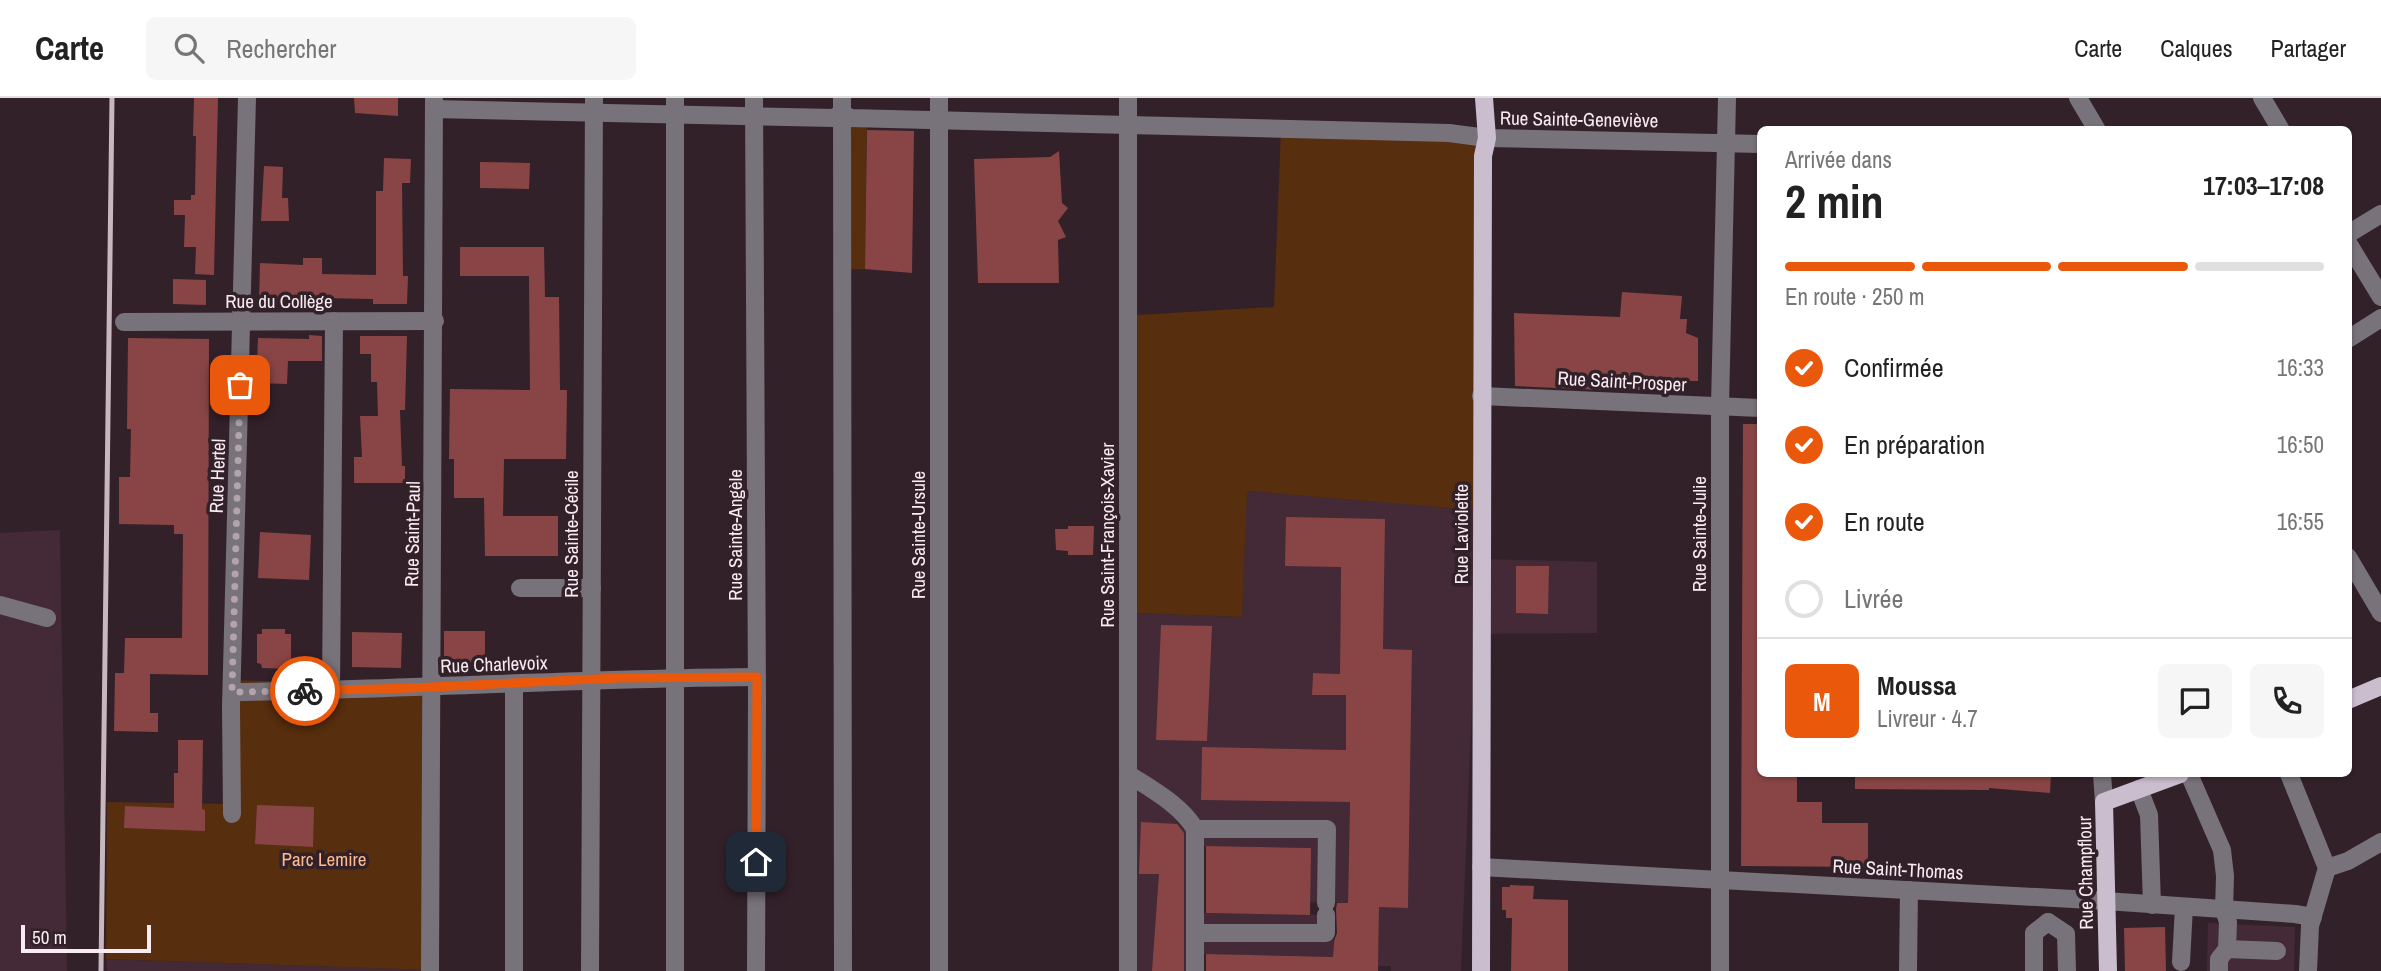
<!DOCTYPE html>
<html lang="fr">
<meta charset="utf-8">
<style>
:root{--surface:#fff;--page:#f6f6f6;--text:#222;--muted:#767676;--line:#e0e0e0;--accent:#ea580c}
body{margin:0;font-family:"Archivo Narrow",sans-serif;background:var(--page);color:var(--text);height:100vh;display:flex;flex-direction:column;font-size:26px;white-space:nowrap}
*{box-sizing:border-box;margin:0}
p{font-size:23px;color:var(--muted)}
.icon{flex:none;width:38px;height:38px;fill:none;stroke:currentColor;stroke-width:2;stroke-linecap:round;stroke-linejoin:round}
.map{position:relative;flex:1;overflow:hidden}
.panel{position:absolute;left:1757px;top:28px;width:595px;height:651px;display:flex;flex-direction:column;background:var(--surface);border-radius:10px;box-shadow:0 2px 5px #0004}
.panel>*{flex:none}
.scale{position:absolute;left:21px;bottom:18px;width:130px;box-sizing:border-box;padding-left:7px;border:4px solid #f8ebf1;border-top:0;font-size:19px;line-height:24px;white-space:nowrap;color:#f8ebf1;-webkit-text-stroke:5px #33212a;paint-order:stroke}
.pin{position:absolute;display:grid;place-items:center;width:60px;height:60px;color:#fff;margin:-30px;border-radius:14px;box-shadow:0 4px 10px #0006}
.courier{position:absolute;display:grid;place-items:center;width:70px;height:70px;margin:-35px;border:5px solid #ea580c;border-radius:50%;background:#fff;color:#222;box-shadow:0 2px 9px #0007}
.summary em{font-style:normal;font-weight:700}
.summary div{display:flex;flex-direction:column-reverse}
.summary{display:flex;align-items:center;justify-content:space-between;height:119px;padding:0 28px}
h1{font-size:46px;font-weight:700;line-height:52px}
.bar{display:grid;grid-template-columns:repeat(4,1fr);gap:10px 7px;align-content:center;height:84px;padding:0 28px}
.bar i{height:9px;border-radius:5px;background:var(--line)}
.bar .on{background:var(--accent)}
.bar p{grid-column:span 4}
.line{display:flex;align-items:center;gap:18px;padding:0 28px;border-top:2px solid var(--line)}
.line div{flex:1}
.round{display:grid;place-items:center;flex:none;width:74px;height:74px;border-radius:10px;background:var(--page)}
ol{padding:0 28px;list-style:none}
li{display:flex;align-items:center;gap:21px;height:77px}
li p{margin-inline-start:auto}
li .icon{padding:7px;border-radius:50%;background:var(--accent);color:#fff;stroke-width:4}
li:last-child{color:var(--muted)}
li i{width:38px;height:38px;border:4px solid var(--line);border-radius:50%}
header{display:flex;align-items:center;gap:42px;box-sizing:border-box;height:98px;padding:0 35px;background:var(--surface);border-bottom:2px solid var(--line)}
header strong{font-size:33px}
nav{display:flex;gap:38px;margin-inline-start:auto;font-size:24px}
.search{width:490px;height:63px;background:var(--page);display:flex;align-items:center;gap:18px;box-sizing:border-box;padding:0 24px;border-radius:10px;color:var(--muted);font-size:26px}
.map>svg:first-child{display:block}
</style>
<header>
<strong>Carte</strong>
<div class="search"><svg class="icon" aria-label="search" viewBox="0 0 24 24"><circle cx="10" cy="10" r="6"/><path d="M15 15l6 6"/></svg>Rechercher</div>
<nav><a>Carte</a><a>Calques</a><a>Partager</a></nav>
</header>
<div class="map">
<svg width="2381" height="873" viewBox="0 0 2381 873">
<rect width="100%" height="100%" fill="#33212a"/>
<!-- built -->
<g fill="#432a36">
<path d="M1246,393L1480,412L1461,873H1391V868H1378L1379,809H1408L1412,553L1383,551L1341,469L1340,576L1313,575L1312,596L1346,597V652L1202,649L1201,701L1350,704L1348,805L1310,804V750L1202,748L1201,815L1334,817L1333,859L1200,856L1199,873H1134L1135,515L1242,519Z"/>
<path d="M60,432L67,873H0V435Z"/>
<path d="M1482,461L1597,464V535L1481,536Z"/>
<path d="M2208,825L2295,829L2294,873H2207Z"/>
<path d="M106,861L430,872V873H107Z"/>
</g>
<!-- green -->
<g fill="#572e0e">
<path d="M844,15L867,16L865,171L844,172Z"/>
<path d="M1281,31L1487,40L1475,412L1247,393L1242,519L1135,515L1137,217L1274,209Z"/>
<path d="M225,582L426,587L430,872L106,861L107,704L232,706Z"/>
</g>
<!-- building -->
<g fill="#894545">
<path d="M194,0H218L214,177L195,176L196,149H184L185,117H174V102H191V97H195L196,38H193Z"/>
<path d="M354,0H398V18L355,15Z"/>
<path d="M867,32L914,33L912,175L865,171Z"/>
<path d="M1059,53L1062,105L1068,110L1058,123L1066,139L1058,142L1059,185H978L974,61L1050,59Z"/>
<path d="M384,60L411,61L410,85H402L403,178H408L407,206H373V201L321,200L287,201V206L259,205L260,165L303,167V160H322V176L376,177V93H383Z"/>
<path d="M480,64L530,65L529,91L480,90Z"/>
<path d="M264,68L283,69L282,100H288L289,123H261Z"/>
<path d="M460,149H544L545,199H559L560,292H567L566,361H504L503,418H558V458H485L484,400H454V361H449L450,291L530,292L529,178H460Z"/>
<path d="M173,181L206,182V207L173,206Z"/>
<path d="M1622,194L1682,198L1680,221H1687L1686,235L1698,240V283H1679V292H1602L1515,288L1514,215L1620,219Z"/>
<path d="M309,237L322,238V263H288L287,286L256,285L258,240L309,241Z"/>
<path d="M360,238H407L405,312H400L402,368H405V385H354V359H362L360,318H378L377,284H371V256H360Z"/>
<path d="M128,240L209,241L208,577L150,576V615H158V634L114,633L115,575H124L125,540H182L183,436H174V427L119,426V379H130L131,331H127Z"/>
<path d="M1743,326H1760V676H1797V704H1822V725H1868V769L1741,768Z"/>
<path d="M1286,419L1385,421L1383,551L1412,552L1408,810L1379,809L1378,873H1206V856L1333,859L1334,843L1337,835L1336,811L1337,805H1348L1350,704L1201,702L1202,649L1346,652V597H1312L1313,575L1340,576L1341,469L1285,468Z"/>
<path d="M1068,428H1094L1093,457H1068V453L1056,452L1055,431H1068Z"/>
<path d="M260,434L311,437L309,482L258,480Z"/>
<path d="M1516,468H1549L1548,516L1516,515Z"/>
<path d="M1161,527L1212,528L1207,643L1156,642Z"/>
<path d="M262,531H285V536H291V565L288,566V571L262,570L261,566L257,565V536H262Z"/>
<rect x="444" y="533" width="41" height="31"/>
<path d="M352,534L402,535L401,570L352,569Z"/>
<path d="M178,642H203L202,711L205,712V733L124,730L125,708L174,710V675H178Z"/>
<path d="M1855,676H2051L2050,695L1989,690V692L1855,691Z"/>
<path d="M257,707L314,709L313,749L255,746Z"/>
<path d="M1141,724L1177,726L1184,735V873H1152L1159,776H1139Z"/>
<path d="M1206,748L1311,750L1310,817L1206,815Z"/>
<path d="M1510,787L1534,788L1533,801L1568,802V873H1511L1512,820H1506V812H1502V789H1510Z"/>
<path d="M2165,829L2166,873H2125L2124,830Z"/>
</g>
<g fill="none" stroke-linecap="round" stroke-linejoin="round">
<!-- minor -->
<g stroke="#78727a" stroke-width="18">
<path d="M675,0V873"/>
<path d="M754,0L757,600L756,873"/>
<path d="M842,0L843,873"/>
<path d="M939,0V873"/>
<path d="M1128,0V873"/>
<path d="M2078,0L2097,32"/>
<path d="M2262,0L2281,32"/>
<path d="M434,11L834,20L842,15L850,20L1449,35L1487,40L1760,46"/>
<path d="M2348,136L2381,116"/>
<path d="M2348,145L2381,199"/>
<path d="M124,224L435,223"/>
<path d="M2348,241L2381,220"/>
<path d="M1481,298L1760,310"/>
<path d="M2348,459L2381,515"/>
<path d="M520,490H592"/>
<path d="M0,507L47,520"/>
<path d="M331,592L334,223"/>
<path d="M232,594C407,592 582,580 757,579"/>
<path d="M1128,676C1151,691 1181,707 1195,731"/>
<path d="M2102,676L2104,704"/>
<path d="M2189,676L2222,752L2225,778L2224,812L2228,824L2227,851L2219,861V873"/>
<path d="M2289,676L2327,770L2310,828L2308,873"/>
<path d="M2139,691L2149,717L2152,807"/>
<path d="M232,716L231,609L247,0"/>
<path d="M1481,769L2091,802L2295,816L2313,819"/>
<path d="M2327,770L2348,763L2381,744"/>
<path d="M2048,824L2066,836L2067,873"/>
<path d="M1195,835H1326V817"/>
<path d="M2227,851L2277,853"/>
<path d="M2181,864L2184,809"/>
<path d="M430,873L434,2"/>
<path d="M514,873V586"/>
<path d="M590,873L594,0"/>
<path d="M1195,873V731H1327L1326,805"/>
<path d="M1720,873V308L1727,0"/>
<path d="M1908,873L1909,792"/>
<path d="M2034,873V835L2048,824"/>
</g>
<!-- major -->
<g stroke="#c9bdce" stroke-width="18">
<path d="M2348,602L2381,588"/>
<path d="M1481,873L1483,58L1487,40L1484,0"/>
<path d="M2108,873L2104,704L2180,676"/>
</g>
<!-- rail -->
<path stroke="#c7b8bf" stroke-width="5" d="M101,873L112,0"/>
</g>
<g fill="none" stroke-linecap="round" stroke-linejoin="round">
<!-- done -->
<path stroke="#b3a4ab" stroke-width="7" stroke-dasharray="0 12.6" d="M240,287L232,594L305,593"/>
<!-- route -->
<path stroke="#ea580c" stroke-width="9" d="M305,593L411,590L618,580L757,579L756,764"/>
</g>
<g text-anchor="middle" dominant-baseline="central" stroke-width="7" stroke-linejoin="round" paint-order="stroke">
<!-- street labels -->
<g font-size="19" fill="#f8ebf1" stroke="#33212a">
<text transform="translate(1579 21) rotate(1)">Rue Sainte-Geneviève</text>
<text x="279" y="203">Rue du Collège</text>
<text transform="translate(1622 283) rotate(3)">Rue Saint-Prosper</text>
<text transform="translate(217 378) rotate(-88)">Rue Hertel</text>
<text transform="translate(412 436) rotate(-89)">Rue Saint-Paul</text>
<text transform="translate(571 436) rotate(-90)">Rue Sainte-Cécile</text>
<text transform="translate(1461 436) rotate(-90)">Rue Laviolette</text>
<text transform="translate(1699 436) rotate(-90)">Rue Sainte-Julie</text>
<text transform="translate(735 437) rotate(-90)">Rue Sainte-Angèle</text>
<text transform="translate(918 437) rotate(-90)">Rue Sainte-Ursule</text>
<text transform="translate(1107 437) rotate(-90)">Rue Saint-François-Xavier</text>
<text transform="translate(494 566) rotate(-2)">Rue Charlevoix</text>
<text transform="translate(1898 771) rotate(3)">Rue Saint-Thomas</text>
<text transform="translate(2085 775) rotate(-91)">Rue Champflour</text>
</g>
<!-- park labels -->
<g font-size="19" fill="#ffbb8f" stroke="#33212a">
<text x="324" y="761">Parc Lemire</text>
</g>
</g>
</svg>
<div class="scale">50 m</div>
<div class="pin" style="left:240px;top:287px;background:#ea580c"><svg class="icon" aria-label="bag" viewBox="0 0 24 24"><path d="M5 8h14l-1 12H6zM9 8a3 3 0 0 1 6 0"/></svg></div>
<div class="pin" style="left:756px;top:764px;background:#1f2937"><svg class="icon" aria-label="home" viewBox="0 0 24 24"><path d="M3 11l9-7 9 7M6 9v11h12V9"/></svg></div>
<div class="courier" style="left:305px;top:593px"><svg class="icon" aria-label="bike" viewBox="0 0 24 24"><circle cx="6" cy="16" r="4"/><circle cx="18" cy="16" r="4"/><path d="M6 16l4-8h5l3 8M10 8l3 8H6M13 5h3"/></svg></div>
<section class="panel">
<div class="summary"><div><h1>2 min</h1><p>Arrivée dans</p></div><em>17:03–17:08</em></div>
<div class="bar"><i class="on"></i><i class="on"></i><i class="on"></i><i></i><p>En route · 250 m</p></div>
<ol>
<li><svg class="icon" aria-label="check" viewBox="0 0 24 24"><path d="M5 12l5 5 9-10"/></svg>Confirmée<p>16:33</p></li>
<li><svg class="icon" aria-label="check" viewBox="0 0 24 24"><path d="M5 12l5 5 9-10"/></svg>En préparation<p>16:50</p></li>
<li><svg class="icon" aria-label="check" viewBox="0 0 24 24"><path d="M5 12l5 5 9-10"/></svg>En route<p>16:55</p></li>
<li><i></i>Livrée</li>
</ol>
<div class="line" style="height:126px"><b class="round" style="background:var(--accent);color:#fff">M</b><div><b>Moussa</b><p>Livreur · 4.7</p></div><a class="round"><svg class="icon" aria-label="chat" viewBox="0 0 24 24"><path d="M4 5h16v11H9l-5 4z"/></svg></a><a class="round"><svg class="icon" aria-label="phone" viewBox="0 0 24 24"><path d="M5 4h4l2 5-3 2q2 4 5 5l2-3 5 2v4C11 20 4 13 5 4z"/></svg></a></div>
</section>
</div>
